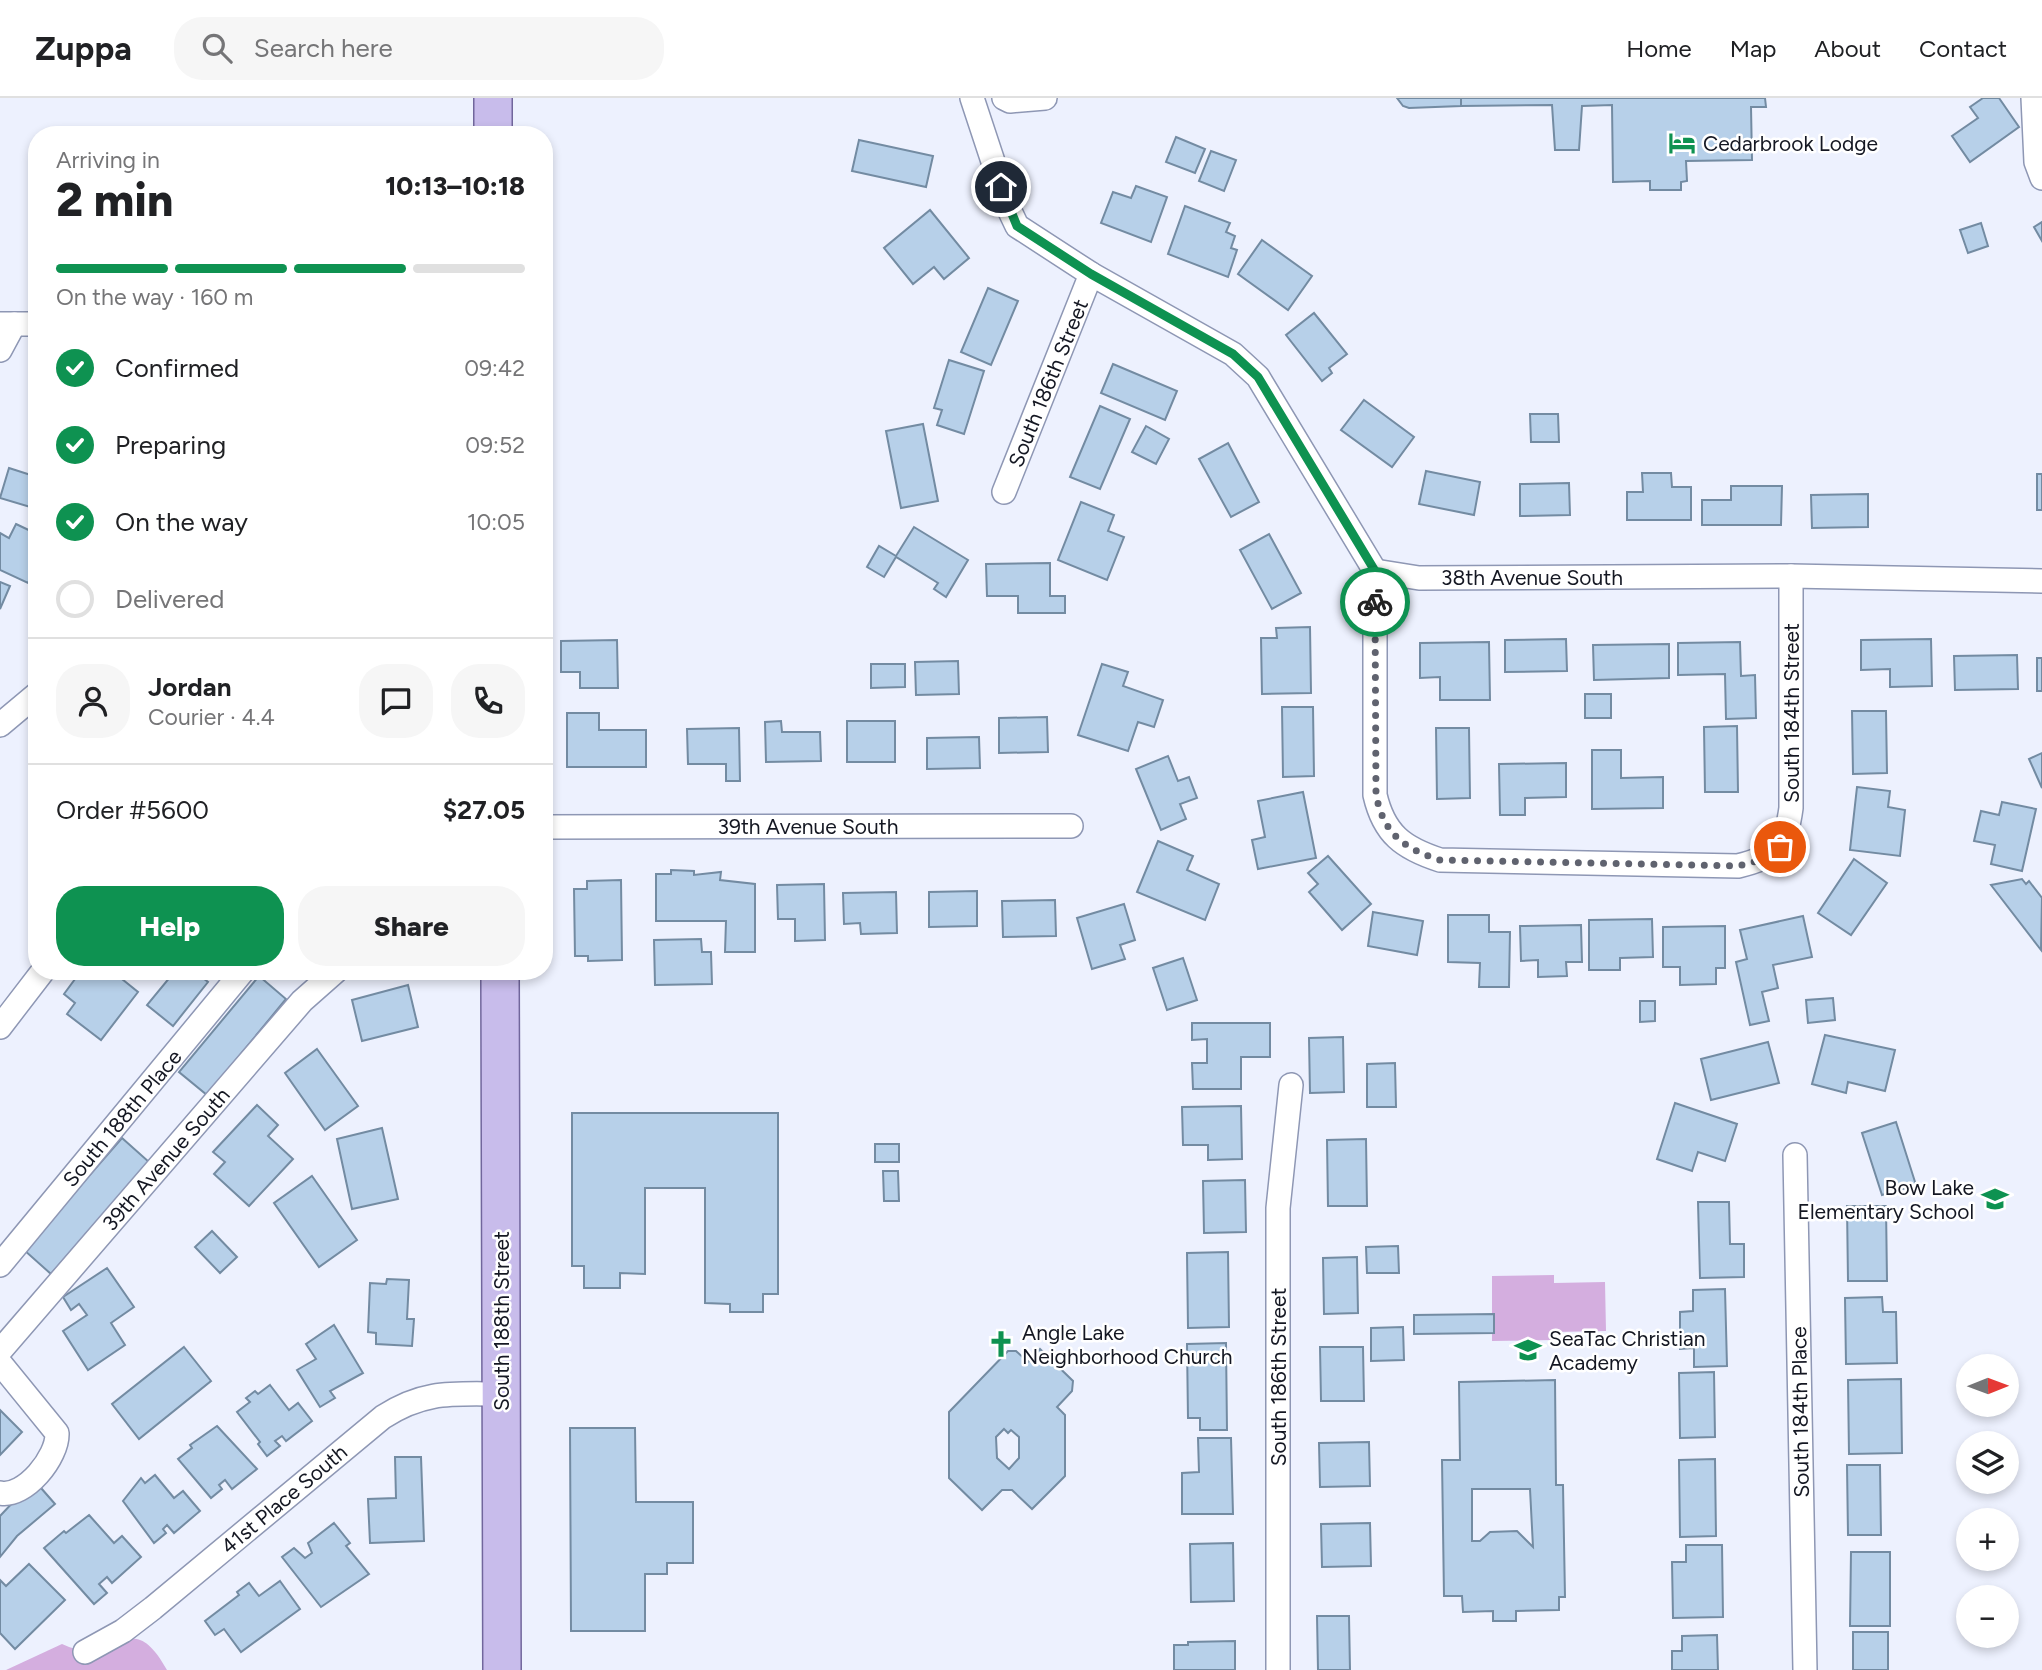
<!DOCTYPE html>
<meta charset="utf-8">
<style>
:root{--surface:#fff;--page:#f6f6f6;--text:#202124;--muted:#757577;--line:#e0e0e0;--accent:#0e9251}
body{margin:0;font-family:Figtree,sans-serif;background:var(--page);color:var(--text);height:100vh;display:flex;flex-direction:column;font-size:26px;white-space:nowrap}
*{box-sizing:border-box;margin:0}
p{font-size:23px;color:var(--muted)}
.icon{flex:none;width:38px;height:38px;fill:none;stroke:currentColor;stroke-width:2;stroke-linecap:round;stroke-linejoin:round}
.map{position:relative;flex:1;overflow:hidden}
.side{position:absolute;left:28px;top:28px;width:525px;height:854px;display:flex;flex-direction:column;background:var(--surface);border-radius:28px;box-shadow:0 4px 10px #0003}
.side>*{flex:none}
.needle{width:46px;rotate:89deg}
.controls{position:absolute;left:1956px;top:1256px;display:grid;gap:14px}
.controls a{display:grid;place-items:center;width:63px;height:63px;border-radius:50%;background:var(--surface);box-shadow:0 4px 10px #0003;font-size:35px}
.pin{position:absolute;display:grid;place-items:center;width:60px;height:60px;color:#fff;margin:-30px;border:4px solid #fff;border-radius:50%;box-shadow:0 2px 7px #0007}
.courier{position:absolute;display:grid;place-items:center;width:70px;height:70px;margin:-35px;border:5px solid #0e9251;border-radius:50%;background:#fff;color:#222;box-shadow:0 2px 9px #0007}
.head em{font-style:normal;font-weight:800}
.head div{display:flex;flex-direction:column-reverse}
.head{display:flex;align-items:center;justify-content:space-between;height:119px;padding:0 28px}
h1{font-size:46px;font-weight:800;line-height:52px}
.bar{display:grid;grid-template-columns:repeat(4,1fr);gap:10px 7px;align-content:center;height:84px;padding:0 28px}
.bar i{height:9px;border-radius:5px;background:var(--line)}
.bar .active{background:var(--accent)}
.bar p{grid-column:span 4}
.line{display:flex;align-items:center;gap:18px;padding:0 28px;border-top:2px solid var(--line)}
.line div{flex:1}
.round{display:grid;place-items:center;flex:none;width:74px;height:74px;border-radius:28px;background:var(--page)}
ol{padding:0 28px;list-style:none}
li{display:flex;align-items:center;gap:21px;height:77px}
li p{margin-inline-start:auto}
li .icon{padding:7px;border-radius:50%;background:var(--accent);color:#fff;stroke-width:4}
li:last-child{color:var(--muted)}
li i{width:38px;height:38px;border:4px solid var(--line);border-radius:50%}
.button{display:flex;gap:14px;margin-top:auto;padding:14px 28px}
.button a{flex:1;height:80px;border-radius:28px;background:var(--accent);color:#fff;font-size:28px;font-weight:800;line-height:80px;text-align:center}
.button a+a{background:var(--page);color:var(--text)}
header{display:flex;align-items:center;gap:42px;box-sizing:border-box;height:98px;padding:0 35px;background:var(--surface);border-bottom:2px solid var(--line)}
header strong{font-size:33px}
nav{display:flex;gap:38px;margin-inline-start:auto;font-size:24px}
.search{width:490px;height:63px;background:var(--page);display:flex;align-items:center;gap:18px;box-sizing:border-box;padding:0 24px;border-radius:28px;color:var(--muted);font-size:26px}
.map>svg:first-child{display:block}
</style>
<header>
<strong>Zuppa</strong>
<div class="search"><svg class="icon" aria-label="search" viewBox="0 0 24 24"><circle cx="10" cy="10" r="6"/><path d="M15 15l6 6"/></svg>Search here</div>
<nav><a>Home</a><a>Map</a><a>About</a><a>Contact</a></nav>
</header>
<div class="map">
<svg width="2042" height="1572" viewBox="0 0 2042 1572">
<rect width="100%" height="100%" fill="#edf1fe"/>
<!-- green -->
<g fill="#d4aedf">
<path d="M1554,1177V1185L1605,1184L1606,1233L1555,1234L1554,1242L1492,1243V1178Z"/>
<path d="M62,1546C117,1572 129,1504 167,1572H6Z"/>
</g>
<!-- building -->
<g fill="#b7d0e9" stroke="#738ba2" stroke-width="2" fill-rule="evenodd">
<path d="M1397,0H1461V8L1409,10L1403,8Z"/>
<path d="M1461,0H1765L1766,9H1751L1752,62L1686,63L1687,83L1681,84V92H1650V83L1613,84L1612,7L1582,8L1579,52H1555L1552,7L1461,8Z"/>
<path d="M1983,0H1999L2019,29L1970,64L1952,38L1978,20L1970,9Z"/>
<path d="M1176,39L1205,51L1195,75L1166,64Z"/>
<path d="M859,42L933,58L926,89L852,73Z"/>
<path d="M1211,53L1236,62L1224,93L1199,83Z"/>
<path d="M1136,88L1167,99L1151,144L1101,125L1113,94L1131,100Z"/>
<path d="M1185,108L1230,125L1226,134L1235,138L1231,150L1237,152L1228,179L1168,156Z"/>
<path d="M930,112L969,160L944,181L934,169L913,186L884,150Z"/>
<path d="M2042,124V143L2034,129Z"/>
<path d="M1981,125L1988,148L1968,155L1960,132Z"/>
<path d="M1262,142L1312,178L1288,212L1238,176Z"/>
<path d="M988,190L1018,203L991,267L961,254Z"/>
<path d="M1314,215L1347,256L1329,270L1332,275L1322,283L1286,237Z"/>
<path d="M949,262L984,273L964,336L937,327L942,312L934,310Z"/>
<path d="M1113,266L1177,293L1165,322L1101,295Z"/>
<path d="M1364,302L1414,339L1392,369L1341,332Z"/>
<path d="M1100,308L1130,321L1100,391L1070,379Z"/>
<path d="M1530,316H1558L1559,344H1531Z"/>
<path d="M923,326L938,403L901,410L886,333Z"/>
<path d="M1146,328L1169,341L1156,366L1132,354Z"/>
<path d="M1228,345L1259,404L1231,419L1199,361Z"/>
<path d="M9,370L37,379V411L0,400Z"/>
<path d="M1426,373L1480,384L1474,417L1419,406Z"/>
<path d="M1642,375H1671L1672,389H1691V422H1627V394H1643Z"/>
<rect x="2037" y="376" width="5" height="36"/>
<path d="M1569,385L1570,417L1520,418V386Z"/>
<path d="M1731,388H1782L1781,427H1702V402H1731Z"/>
<path d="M1868,396V429L1812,430L1811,397Z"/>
<path d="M1081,404L1114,417L1108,433L1124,439L1107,482L1058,462Z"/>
<path d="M16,426L37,436V466L28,485L0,472V435L9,440Z"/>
<path d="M914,429L968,462L946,499L934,491L938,485L896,459L884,479L867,469L879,448L896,458Z"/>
<path d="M1269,436L1301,495L1272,511L1240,452Z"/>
<path d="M1050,465V498H1065V515H1018V498H987L986,466Z"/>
<path d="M0,484L10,488L0,511Z"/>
<path d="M1310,529L1311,595L1262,596L1261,540H1277L1276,530Z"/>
<path d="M1566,541L1567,573L1505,574V542Z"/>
<path d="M1931,541L1932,588L1890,589V571L1861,572V542Z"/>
<path d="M617,542L618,590H580V574H561V543Z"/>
<path d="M1489,544L1490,602H1440V579L1420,580V545Z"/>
<path d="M1740,544L1741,578L1755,577L1756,620L1726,621L1725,576L1678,577V545Z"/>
<path d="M1669,546V580L1594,582L1593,547Z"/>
<path d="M2017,557L2018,591L1955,592L1954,558Z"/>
<rect x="2037" y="560" width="5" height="33"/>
<path d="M958,563L959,596L916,597L915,564Z"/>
<path d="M871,566H905V589L871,590Z"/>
<path d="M1102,566L1128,574L1123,588L1163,602L1154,629L1138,624L1128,653L1078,637Z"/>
<rect x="1585" y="596" width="26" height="24"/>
<path d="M1282,609H1313L1314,678L1283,679Z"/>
<path d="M1852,613H1886L1887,675L1853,676Z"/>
<path d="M567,615H599V632H646V669H567Z"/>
<path d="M1047,619L1048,654L999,655V620Z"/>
<path d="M781,623L782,634H820L821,663L766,664L765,624Z"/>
<rect x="847" y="623" width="48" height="41"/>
<path d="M1737,628L1738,694H1705L1704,629Z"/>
<path d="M739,630L740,683H726V666H688L687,631Z"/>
<path d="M1436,630H1469L1470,700L1437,701Z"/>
<path d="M979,639L980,670L927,671V640Z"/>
<path d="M1592,652H1621V680L1663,679V710L1592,711Z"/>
<path d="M2042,655V690L2029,661Z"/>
<path d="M1168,658L1178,683L1189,679L1197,700L1180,706L1186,721L1161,732L1136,671Z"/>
<path d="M1566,665V699L1525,700V717H1500L1499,666Z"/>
<path d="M1857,689L1890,693L1888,709L1905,712L1900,758L1850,752Z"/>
<path d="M1303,694L1316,760L1258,771L1252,742L1265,739L1258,703Z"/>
<path d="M2002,704L2036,711L2022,773L1991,766L1995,747L1974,743L1981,713L1999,717Z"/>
<path d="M1158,743L1193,758L1187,772L1219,786L1205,822L1137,794Z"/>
<path d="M1328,758L1371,806L1342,832L1309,794L1318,786L1308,775Z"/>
<path d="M1854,761L1887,785L1851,837L1818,815Z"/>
<path d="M671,772L694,773V777L721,774L720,782L755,786V854H725L726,823H656V776H671Z"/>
<path d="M2022,781L2026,786L2029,783L2042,800L2041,852L1991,787Z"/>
<path d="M621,782L622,862L588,863V858H575L574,791H587V783Z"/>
<path d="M824,786L825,842L795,843V821H778L777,787Z"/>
<path d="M977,793V828L929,829V794Z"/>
<path d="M896,794L897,835L861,836L860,825L844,826L843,795Z"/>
<path d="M1055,802L1056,838L1003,839L1002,803Z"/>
<path d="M1124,806L1135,842L1120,847L1125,861L1092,871L1077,820Z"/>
<path d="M1373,814L1423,823L1417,857L1368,848Z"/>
<path d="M1448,817H1489V834H1510L1509,889H1479L1480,865L1448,864Z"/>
<path d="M1803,818L1812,859L1773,867L1778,890L1762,894L1769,923L1750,927L1736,864L1747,861L1740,832Z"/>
<path d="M1652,821L1653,859L1620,860V872H1589V822Z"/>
<path d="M1581,827L1582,864H1566L1567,878L1538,879V862L1521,863L1520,828Z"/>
<path d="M1725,828V870H1716V886L1680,887V869H1663V829Z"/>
<path d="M701,841L702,854H711L712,886L655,887L654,842Z"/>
<path d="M1183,860L1197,902L1167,912L1153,870Z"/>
<path d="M81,873H112L138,894L101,942L67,916L75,905L64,896Z"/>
<path d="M175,873H194L208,884L173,928L147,907Z"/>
<path d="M259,878L286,901L207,997L179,974Z"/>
<path d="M408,887L418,929L362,943L352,902Z"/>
<path d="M1833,900L1835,922L1808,925L1806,902Z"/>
<path d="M1640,903H1655V923L1640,924Z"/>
<path d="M1192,925H1270V959H1241V991H1193L1192,965H1207V941L1192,942Z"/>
<path d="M1825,937L1895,952L1885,993L1848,984L1846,995L1812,986Z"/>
<path d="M1343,939L1344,994L1310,995L1309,940Z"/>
<path d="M1768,944L1779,985L1711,1002L1701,961Z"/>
<path d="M317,951L358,1008L325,1032L285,975Z"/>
<path d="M1395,965L1396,1009H1367V966Z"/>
<path d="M1675,1005L1737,1026L1725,1063L1698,1054L1692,1073L1657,1061Z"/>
<path d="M257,1007L278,1027L268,1038L293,1061L249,1108L214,1076L225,1064L213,1054Z"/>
<path d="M1241,1008L1242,1061L1208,1062V1047H1183L1182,1009Z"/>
<path d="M572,1015H778V1196H763V1214H730V1206L705,1205V1090H645V1176L620,1175V1190H584V1168H572Z"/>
<path d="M1896,1024L1916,1087L1882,1097L1862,1035Z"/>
<path d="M382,1030L398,1101L352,1111L337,1041Z"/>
<path d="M122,1040L149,1064L51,1176L24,1152Z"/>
<path d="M1366,1041L1367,1108H1328L1327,1042Z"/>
<rect x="875" y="1046" width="24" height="18"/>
<path d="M883,1073H898L899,1103H884Z"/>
<path d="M312,1078L357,1142L319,1169L274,1105Z"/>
<path d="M1245,1082L1246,1134L1204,1135L1203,1083Z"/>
<path d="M1698,1104H1729L1730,1146H1744V1179L1700,1180Z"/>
<path d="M1847,1108H1886L1887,1183H1848Z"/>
<path d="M212,1133L237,1159L220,1175L195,1149Z"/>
<path d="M1398,1148L1399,1175H1367L1366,1149Z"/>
<path d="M1228,1154L1229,1229L1188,1230L1187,1155Z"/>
<path d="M1357,1159L1358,1215L1324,1216L1323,1160Z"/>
<path d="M107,1170L134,1209L111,1225L125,1247L88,1272L63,1233L87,1217L79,1206L71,1212L63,1199Z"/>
<path d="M387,1181L409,1182L407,1221H414L412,1248L376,1246V1235L368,1234L370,1185L386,1186Z"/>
<path d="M1725,1191L1727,1268L1694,1269V1250L1680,1251V1214L1693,1213V1192Z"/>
<path d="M1882,1199L1883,1214H1896L1897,1265L1846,1266L1845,1200Z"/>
<path d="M1494,1216V1235L1414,1236V1217Z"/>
<path d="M334,1227L363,1275L330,1293L335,1300L320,1309L297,1272L316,1261L306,1246Z"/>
<path d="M1403,1229L1404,1262L1371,1263V1230Z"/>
<path d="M1226,1245L1227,1332H1200V1320H1188L1187,1246Z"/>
<path d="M184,1249L211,1283L139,1341L112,1306Z"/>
<path d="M1320,1249H1363L1364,1303H1321Z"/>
<path d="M1040,1251L1073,1283L1072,1293L1057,1309L1065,1317V1378L1032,1411L1012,1392H1002L982,1412L949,1380V1314L1008,1253H1016L1028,1264ZM1004,1331L1008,1335L1011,1332L1019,1339V1360L1009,1371L997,1360L996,1339Z"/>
<path d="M1714,1274L1715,1339L1680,1340L1679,1275Z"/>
<path d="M1901,1281L1902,1355L1849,1356L1848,1282Z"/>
<path d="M1555,1282L1556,1387H1563L1565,1499H1559V1512L1516,1513V1523H1493V1513L1463,1514L1462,1498H1444L1442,1362H1460L1459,1284ZM1472,1391H1530L1533,1449L1517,1433L1490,1434L1480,1443H1472Z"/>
<path d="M270,1287L289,1312L298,1305L312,1323L286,1343L282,1338L275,1343L280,1348L267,1358L258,1346L260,1344L237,1314L250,1304L246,1300L255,1293L258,1296Z"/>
<path d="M0,1312L22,1334L0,1357Z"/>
<path d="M217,1328L257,1371L232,1391L225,1382L219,1387L222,1391L211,1400L178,1361L192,1350L190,1347Z"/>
<path d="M570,1330H635L636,1404H693V1465H667V1476H645V1533H571Z"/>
<path d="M1198,1340H1231L1233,1416H1182V1375L1199,1374Z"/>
<path d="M1369,1344L1370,1388L1320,1389L1319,1345Z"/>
<path d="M395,1359H421L424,1443L370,1445L368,1401L396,1400Z"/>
<path d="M1715,1361L1716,1438L1680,1439L1679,1362Z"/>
<path d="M1847,1367H1880L1881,1437H1848Z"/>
<path d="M155,1377L174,1400L183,1393L200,1413L174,1435L167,1427L163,1431L166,1435L154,1445L123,1403L141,1380L145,1385Z"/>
<path d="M34,1382L55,1406L17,1438L0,1459V1418Z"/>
<path d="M89,1417L114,1445L122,1438L141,1459L112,1485L107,1479L99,1486L107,1495L94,1506L44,1450L64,1433L66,1435Z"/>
<path d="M334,1425L350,1445L346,1448L369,1476L321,1509L282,1459L294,1450L305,1460L312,1455L308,1445Z"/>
<path d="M1370,1425L1371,1468L1322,1469L1321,1426Z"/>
<path d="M1233,1445L1234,1503L1191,1504L1190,1446Z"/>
<path d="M1686,1447H1722L1723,1519L1673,1520L1672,1464H1686Z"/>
<path d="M1851,1454H1890V1528H1850Z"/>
<path d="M29,1466L65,1502L15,1551L0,1535V1482L6,1488Z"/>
<path d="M280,1483L300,1511L241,1554L224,1531L215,1537L205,1523L239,1497L237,1494L249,1485L259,1498Z"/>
<path d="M1317,1518H1349L1350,1572H1318Z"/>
<rect x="1853" y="1534" width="35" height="38"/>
<path d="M1717,1537L1718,1572H1672V1553H1682V1538Z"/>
<path d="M1235,1543V1572H1174V1547H1188V1544Z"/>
</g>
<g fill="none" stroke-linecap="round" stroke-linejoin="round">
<defs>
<g id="minor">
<path d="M972,0L1008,109L1017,128L1091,176L1233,256L1258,279L1375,473"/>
<path d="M1004,0L1010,3L1045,0"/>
<path d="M2033,0L2036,64L2042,80"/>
<path d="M0,226H37"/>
<path d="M0,252L14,226"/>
<path d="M1004,394L1091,176"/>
<path d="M1375,473V697C1384,736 1403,750 1440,762L1738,768C1776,759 1786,748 1791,710V478"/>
<path d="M1375,473L1419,480L1791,478L2042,483"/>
<path d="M0,627L37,596"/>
<path d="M544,729L1071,728"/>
<path d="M0,929L43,873"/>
<path d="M1795,1057L1805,1572"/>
<path d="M0,1167L243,873"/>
<path d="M0,1253L302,903L336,873"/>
<path d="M0,1265L57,1335C58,1359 25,1400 0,1395"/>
<path d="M85,1554L123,1533L153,1510L383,1319C425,1292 453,1296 501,1296"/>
<path d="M1278,1572V1110L1291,987"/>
</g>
<g id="primary">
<path d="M493,37V0"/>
<path d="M500,873L502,1572"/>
</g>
</defs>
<!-- minor casing -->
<use href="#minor" stroke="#8e97b4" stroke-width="26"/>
<!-- primary casing -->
<use href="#primary" stroke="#71669c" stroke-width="40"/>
<!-- minor -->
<use href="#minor" stroke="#fff" stroke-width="23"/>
<!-- primary -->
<use href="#primary" stroke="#c8bceb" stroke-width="37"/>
</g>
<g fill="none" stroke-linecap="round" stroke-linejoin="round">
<!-- done -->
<path stroke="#60636f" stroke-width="7" stroke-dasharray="0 12.6" d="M1375,504L1376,697C1384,736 1403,750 1440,762L1738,768L1761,762L1780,749"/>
<!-- route -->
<path stroke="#0e9251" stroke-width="9" d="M1001,89L1017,128L1091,176L1233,256L1258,279L1375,473V504"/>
</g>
<!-- icons -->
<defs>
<symbol id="hotel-bare" viewBox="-9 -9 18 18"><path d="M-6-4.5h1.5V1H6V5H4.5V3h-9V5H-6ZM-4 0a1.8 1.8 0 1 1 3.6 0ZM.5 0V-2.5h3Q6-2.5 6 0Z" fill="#0e9251" stroke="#fff" stroke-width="2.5" paint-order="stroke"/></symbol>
<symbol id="school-bare" viewBox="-9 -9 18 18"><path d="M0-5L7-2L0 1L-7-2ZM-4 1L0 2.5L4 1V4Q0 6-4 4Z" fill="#0e9251" stroke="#fff" stroke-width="2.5" paint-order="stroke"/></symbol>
<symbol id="church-bare" viewBox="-9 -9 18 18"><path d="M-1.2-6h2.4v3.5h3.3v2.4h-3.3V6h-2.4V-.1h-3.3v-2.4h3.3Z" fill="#0e9251" stroke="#fff" stroke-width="2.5" paint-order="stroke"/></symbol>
</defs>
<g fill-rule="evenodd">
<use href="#hotel-bare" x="1663" y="26" width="38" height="38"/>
<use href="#school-bare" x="1976" y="1082" width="38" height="38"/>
<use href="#church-bare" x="982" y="1227" width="38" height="38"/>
<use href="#school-bare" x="1509" y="1233" width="38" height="38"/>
</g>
<g text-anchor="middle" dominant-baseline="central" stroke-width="5" stroke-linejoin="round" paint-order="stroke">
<!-- poi labels -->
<g font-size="21" fill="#141722" stroke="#fff" text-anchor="start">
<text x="1703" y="45">Cedarbrook Lodge</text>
<text x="1974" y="1089" text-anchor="end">Bow Lake<tspan x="1974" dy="24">Elementary School</tspan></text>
<text x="1022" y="1234">Angle Lake<tspan x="1022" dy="24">Neighborhood Church</tspan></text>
<text x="1549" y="1240">SeaTac Christian<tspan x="1549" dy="24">Academy</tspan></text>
</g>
<!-- street labels -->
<g font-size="21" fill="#141722" stroke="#fff">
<text transform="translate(1048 285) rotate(-68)">South 186th Street</text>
<text x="1532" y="479">38th Avenue South</text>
<text transform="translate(1791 615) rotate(-90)">South 184th Street</text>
<text x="808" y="728">39th Avenue South</text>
<text transform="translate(122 1020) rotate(-50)">South 188th Place</text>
<text transform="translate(166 1061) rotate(-49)">39th Avenue South</text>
<text transform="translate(501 1223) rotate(-90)">South 188th Street</text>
<text transform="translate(1278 1279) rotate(-90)">South 186th Street</text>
<text transform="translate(1800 1314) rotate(-91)">South 184th Place</text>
<text transform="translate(284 1401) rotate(-40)">41st Place South</text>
</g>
</g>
</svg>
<div class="controls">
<a><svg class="needle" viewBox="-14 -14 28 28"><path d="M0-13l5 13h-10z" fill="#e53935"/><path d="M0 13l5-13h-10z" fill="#757577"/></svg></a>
<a><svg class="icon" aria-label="layers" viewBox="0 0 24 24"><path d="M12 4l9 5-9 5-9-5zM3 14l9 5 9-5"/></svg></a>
<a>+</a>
<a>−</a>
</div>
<div class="pin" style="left:1780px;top:749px;background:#ea580c"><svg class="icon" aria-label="bag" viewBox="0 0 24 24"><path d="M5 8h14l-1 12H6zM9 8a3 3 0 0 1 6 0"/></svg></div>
<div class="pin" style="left:1001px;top:89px;background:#1f2937"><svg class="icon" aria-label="home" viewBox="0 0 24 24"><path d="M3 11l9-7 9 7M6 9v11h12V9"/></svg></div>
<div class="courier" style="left:1375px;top:504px"><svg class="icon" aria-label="bike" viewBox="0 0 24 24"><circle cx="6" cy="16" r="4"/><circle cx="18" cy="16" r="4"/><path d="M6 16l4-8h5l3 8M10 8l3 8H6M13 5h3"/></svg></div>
<section class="side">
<div class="head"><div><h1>2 min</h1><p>Arriving in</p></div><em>10:13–10:18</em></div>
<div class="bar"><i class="active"></i><i class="active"></i><i class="active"></i><i></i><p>On the way · 160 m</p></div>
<ol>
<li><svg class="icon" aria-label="check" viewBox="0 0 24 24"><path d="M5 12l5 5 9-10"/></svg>Confirmed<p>09:42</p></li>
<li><svg class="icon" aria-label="check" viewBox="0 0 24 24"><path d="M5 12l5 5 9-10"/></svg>Preparing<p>09:52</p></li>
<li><svg class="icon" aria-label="check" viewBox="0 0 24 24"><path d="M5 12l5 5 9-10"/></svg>On the way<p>10:05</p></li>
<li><i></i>Delivered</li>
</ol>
<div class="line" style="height:126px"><a class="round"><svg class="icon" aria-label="person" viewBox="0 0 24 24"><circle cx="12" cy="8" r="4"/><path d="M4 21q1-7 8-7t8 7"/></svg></a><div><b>Jordan</b><p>Courier · 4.4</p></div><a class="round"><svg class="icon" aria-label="chat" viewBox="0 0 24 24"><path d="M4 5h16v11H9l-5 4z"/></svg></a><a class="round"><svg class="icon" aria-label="phone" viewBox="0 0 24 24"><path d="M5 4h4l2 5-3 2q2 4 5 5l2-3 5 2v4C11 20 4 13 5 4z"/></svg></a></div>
<div class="line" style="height:91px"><div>Order #5600</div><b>$27.05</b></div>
<div class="button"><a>Help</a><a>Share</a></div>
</section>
</div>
